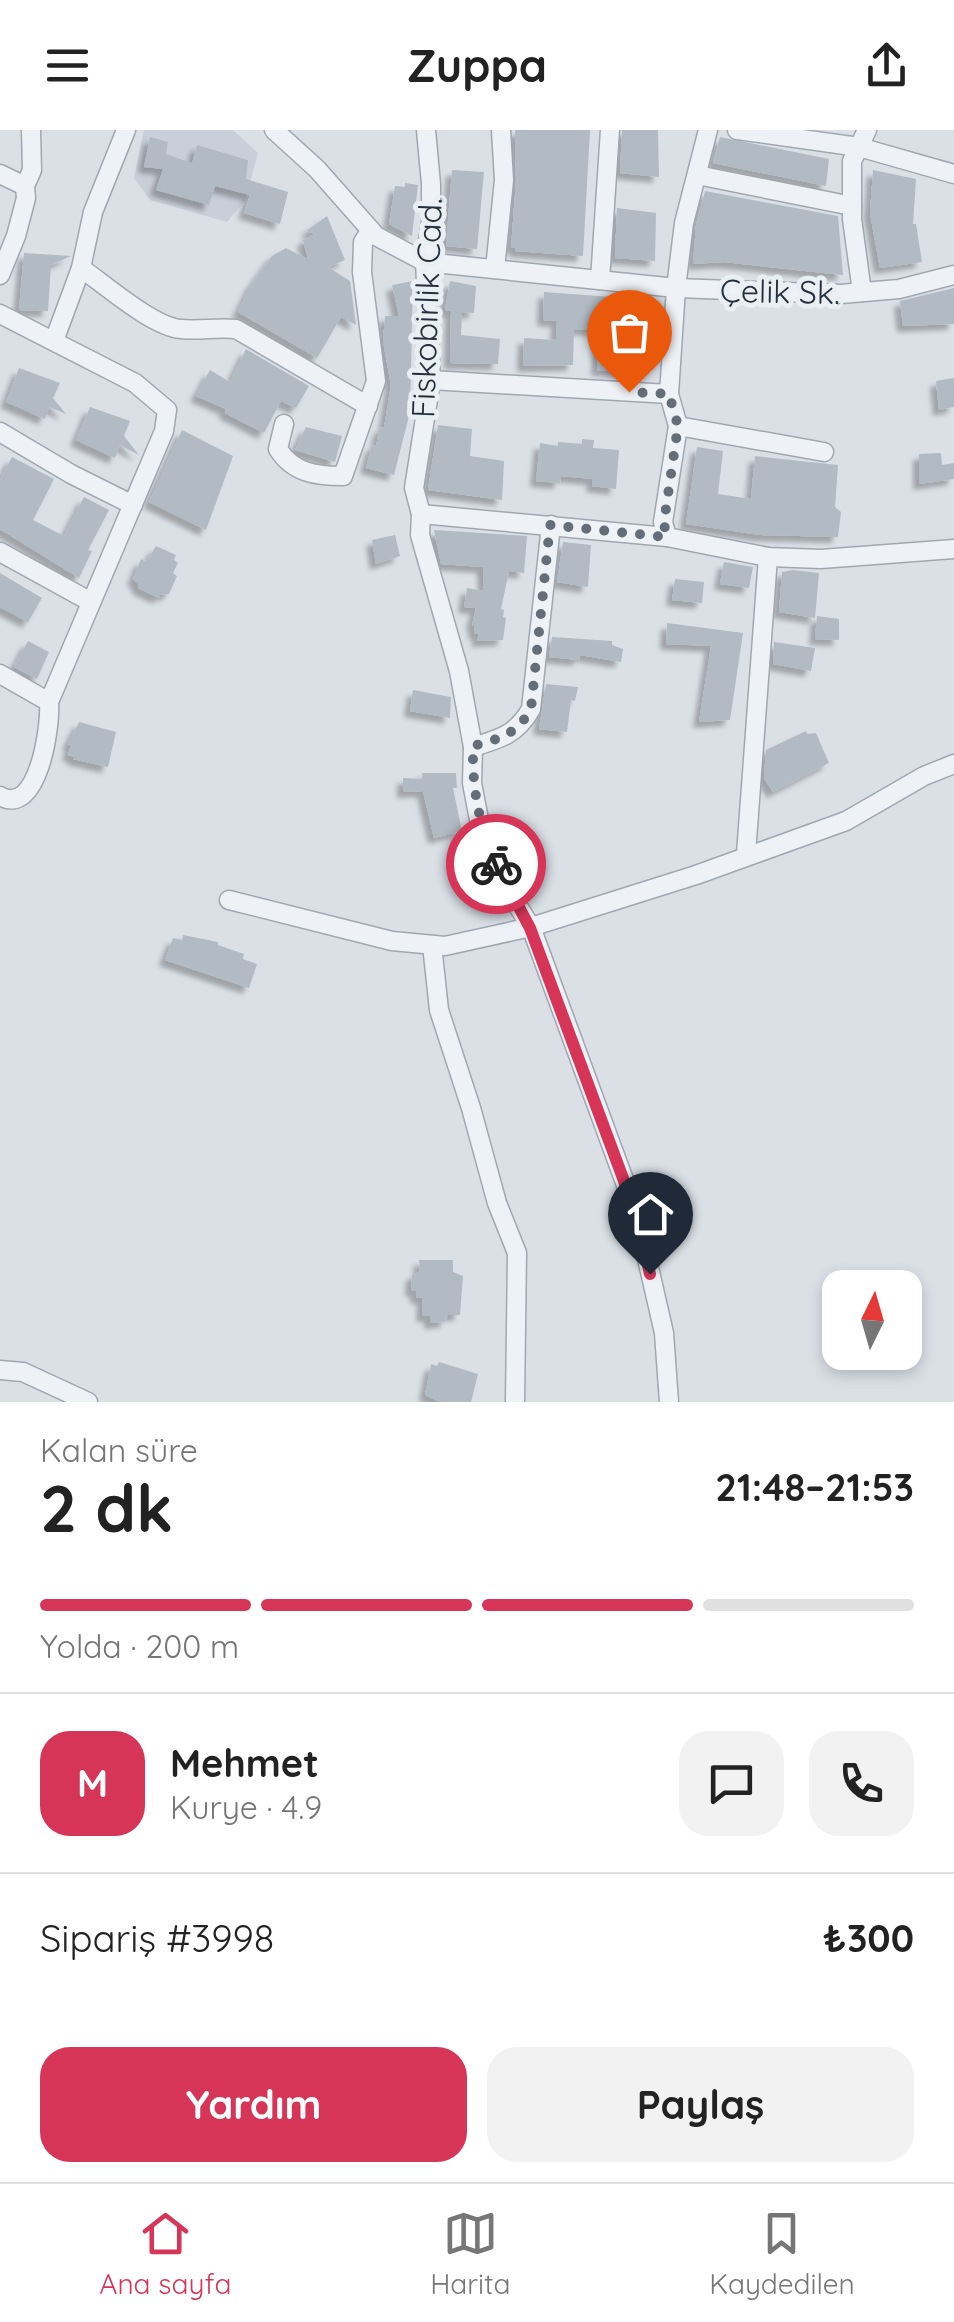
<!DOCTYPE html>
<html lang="tr">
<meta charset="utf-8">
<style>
:root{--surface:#fff;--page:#f2f2f2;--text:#222;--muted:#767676;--line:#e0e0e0;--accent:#d63558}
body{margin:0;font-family:Quicksand,sans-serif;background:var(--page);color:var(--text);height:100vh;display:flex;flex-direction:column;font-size:38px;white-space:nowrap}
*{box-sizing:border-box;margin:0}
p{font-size:32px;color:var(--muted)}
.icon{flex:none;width:55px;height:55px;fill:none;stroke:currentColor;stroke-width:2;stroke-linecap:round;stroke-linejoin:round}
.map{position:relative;height:1272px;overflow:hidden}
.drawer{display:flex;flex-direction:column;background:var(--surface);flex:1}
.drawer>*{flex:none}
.needle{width:65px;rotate:5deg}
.fabs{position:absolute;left:822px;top:1140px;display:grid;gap:20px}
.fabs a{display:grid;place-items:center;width:100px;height:100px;border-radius:20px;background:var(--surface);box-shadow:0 5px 15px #0003;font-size:50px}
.pin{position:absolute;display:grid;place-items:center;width:85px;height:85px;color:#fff;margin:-102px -42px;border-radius:50% 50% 50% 0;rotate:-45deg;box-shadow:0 0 10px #0007}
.pin .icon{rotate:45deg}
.courier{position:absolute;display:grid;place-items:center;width:100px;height:100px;margin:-50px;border:8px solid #d63558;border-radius:50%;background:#fff;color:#222;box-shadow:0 2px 12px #0007}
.head em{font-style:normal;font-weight:700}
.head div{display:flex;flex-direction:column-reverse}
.head{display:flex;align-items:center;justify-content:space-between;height:170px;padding:0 40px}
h1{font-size:65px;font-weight:700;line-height:75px}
.bar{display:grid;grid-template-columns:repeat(4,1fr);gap:15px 10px;align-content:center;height:120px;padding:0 40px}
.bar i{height:12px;border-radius:8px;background:var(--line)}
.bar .active{background:var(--accent)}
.bar p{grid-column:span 4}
.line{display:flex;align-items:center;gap:25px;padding:0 40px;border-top:2px solid var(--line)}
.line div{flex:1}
.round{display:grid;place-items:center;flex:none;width:105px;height:105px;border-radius:30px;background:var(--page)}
.action{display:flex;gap:20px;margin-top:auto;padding:20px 40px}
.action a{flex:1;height:115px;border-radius:30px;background:var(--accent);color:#fff;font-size:40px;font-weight:700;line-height:115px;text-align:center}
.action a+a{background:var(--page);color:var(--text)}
header{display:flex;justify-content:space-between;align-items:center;height:130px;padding:0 40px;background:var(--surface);font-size:45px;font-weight:700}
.tabs{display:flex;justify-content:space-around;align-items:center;height:140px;border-top:2px solid var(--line);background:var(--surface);font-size:28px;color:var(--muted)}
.tabs a{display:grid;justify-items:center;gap:5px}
.tabs .active{color:var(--accent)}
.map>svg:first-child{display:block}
</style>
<header><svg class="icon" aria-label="menu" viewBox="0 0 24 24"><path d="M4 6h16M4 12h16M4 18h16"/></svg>Zuppa<svg class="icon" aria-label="share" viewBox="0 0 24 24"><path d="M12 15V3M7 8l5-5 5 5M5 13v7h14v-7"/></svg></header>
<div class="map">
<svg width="954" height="1272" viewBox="0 0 954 1272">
<defs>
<filter id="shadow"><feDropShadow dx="-6" dy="6" stdDeviation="2.5" flood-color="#0004"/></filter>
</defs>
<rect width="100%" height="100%" fill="#dbe0e7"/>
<!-- built -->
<path fill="#c9cfd9" d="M144,0H233L258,23L245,71L227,92L150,70L134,48Z"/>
<!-- building -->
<g fill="#b2bac4" filter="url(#shadow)">
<path d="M515,0H590L583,126L515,121L516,117L511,118L516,51Z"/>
<path d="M622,0H658L659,47L620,43Z"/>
<path d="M150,7L168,12L166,24L192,33L197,15L248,30L246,49L288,62L280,94L244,83L250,65L215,56L209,75L156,60L163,39L144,37Z"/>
<path d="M720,7L829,29L826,56L713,33Z"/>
<path d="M452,40L484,42L477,119L446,116Z"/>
<path d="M873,40L916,49L913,94H916L922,132L880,138L870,83Z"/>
<path d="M405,53L418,55L412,106L389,94L395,56L405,57Z"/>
<path d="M705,61L838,86L843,145L723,132L693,134L696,95Z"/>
<path d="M617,78L656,83L655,131L615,128Z"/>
<path d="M327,86L345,130L328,137L350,151L356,195L341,187L317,228L238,182L251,155L272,126L286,118L308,129L303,110L315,104L306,101Z"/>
<path d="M24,123L71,126L51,135L48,181L19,180Z"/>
<path d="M413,151L410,282L394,345L366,338L372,315L376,316L380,297L384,298L391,255L383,211L385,186H399L392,155Z"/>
<path d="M450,151L476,156L474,183L462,182L461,205L500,209L498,234L450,233L451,181L445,180Z"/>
<path d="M954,158V194L903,196L900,171Z"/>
<path d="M544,162L626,168L624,210H648L647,242L597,240L599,200L574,199L573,235L523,236L524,208L556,210L557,191L543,190Z"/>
<path d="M246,219L309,256L296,278L281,271L264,303L225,283L226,279L196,266L210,240L230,252Z"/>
<path d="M19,238L60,253L53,268L66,284L49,277L45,289L6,272Z"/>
<path d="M954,248V277L939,280L936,251Z"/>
<path d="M90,277L130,291L124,306L139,325L120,315L115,328L76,310Z"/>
<path d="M438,295L472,299L470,326L504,331L502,370L428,360Z"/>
<path d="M306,297L342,306L335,332L295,320Z"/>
<path d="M182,300L233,326L206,400L149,372Z"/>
<path d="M582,309L594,310L593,318L619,320L616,359L592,356L593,349L561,346L560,353L536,351L540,313L558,316V312L582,314Z"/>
<path d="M697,317L723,321L718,364L751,369L755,326L838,335L835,377L841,382L838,407L760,405L686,394Z"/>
<path d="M941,323L942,335L954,333V349L919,354V324Z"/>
<path d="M12,327L54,349L33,390L64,406L84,367L109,380L88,420L92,421L79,448L0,399V350Z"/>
<path d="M434,400L527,406L524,443L509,441L501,479L504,480L503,487L506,488L503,510L477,511L479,504L474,503L475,496L472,495L476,478L464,477L467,458L484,461L483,437L441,434Z"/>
<path d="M395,405L400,426L376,434L372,410Z"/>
<path d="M563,412L591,415L588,457L557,452Z"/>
<path d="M156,416L176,425L174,430L178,433L173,443L177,446L169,464L160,465L159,468L138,458V454L133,449L141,429L146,432Z"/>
<path d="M724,432L753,437L749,458L720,454Z"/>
<path d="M793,440L819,443L815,488L779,482L782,442Z"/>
<path d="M0,443L42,468L28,492L0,477Z"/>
<path d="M675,449L704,452L702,473L672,470Z"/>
<path d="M817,486L839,489V510L815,509Z"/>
<path d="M667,493L743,503L730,590L699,592L711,516L666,514Z"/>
<path d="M552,507L612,511V515L623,519L621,532L580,525L579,530L549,527Z"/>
<path d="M28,511L49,522L37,549L14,537Z"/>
<path d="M774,512L815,518L811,541L773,534Z"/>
<path d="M546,554L578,557L575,571L571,570L567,602L539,599Z"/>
<path d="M413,560L451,567L450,588L410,581Z"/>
<path d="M79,592L116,602L108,637L73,629L75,627L68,625L71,615L68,614Z"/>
<path d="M806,601L807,604L816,603L829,633L773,662L764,648L766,620Z"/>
<path d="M422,643H456L457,658H453L462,701L434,708L423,661L403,662V648L422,649Z"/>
<path d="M183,805L218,812V815L244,824L243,829L257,834L249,858L165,830L173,808L182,810Z"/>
<path d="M419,1130H453V1142L463,1146L460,1185H448L445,1192L430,1193V1186H422L423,1168H416L417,1161H411L412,1145L420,1141Z"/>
<path d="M439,1232L478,1244L471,1272H440L425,1265L431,1234L437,1236Z"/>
</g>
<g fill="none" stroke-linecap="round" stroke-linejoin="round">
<defs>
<g id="minor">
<path d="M274,0L317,39L376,106L425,132L676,158L841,164L899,159L954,145"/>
<path d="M426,0L431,54V92L425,132L431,250L414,358L421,384L420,405L459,541L473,617L472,653L480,695L504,754L531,797L637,1085L664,1203L669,1272"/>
<path d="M737,0L859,17L954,44"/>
<path d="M0,44L25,56"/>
<path d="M697,45L852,76"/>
<path d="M81,138C104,154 153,197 181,199C199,201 217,197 236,199L368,276"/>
<path d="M495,139L504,50L501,0"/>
<path d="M0,145L16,106L26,68L25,56L32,40L31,0"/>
<path d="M600,150L610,0"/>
<path d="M862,162L852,89V31L867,0"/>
<path d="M0,184L135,253L167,280L164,301L49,572L0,544"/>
<path d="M54,211L81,138L93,82L126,0"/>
<path d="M431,250L669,264"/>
<path d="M284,294L278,319C293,343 316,346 343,346L376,251L362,142L363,112L371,100"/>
<path d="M678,296L824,322"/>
<path d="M0,302L71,344L133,375"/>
<path d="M421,384L667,407L768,427L821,429L954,419"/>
<path d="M667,407L663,392L678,296L669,264L676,158L684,93L708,0"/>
<path d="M0,422L91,472"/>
<path d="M473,617C500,609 517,604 531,579L551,395"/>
<path d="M0,666C38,688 51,596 49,572"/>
<path d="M746,724L768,427"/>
<path d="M229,770L392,811L445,816L531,797L696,745L846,691L924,646L954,634"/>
<path d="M432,815L439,880L471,978L497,1073L517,1123L515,1272"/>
<path d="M0,1240L23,1242L88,1272"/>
</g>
</defs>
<!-- minor casing -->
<use href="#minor" stroke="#a0a7b1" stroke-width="21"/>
<!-- minor -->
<use href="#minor" stroke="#eef1f5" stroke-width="18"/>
</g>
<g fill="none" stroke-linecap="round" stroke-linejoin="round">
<!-- done -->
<path stroke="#646d78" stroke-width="10" stroke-dasharray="0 18" d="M496,734C479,695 472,659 473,616C500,609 517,604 531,579L550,395L666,407L664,392L678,296L669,264L629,262"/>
<!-- route -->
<path stroke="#d63558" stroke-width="12" d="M496,734L530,798L637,1086L650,1144"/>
</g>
<g text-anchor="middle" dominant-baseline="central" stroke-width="10" stroke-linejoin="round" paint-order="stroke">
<!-- street labels -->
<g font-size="32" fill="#242f3d" stroke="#eaeff4">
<text transform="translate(780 161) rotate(1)">Çelik Sk.</text>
<text transform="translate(426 178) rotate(-88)">Fiskobirlik Cad.</text>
</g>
</g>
</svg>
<div class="fabs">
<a><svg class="needle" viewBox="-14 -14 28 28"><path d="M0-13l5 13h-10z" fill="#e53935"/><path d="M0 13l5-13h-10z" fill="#767676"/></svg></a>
</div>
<div class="pin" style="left:629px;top:262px;background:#ea580c"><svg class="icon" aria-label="bag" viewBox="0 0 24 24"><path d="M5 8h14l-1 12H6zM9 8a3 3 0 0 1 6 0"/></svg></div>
<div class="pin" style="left:650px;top:1144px;background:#1f2937"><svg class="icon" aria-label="home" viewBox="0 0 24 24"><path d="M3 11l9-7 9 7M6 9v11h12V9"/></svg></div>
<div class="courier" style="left:496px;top:734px"><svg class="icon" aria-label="bike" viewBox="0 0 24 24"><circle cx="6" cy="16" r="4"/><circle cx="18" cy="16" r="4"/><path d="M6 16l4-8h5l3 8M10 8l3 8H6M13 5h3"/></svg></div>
</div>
<section class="drawer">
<div class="head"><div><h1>2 dk</h1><p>Kalan süre</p></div><em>21:48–21:53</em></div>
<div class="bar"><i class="active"></i><i class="active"></i><i class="active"></i><i></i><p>Yolda · 200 m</p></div>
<div class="line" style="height:180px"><b class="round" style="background:var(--accent);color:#fff">M</b><div><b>Mehmet</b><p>Kurye · 4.9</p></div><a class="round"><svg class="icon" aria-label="chat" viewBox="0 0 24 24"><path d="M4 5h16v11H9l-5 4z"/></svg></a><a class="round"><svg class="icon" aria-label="phone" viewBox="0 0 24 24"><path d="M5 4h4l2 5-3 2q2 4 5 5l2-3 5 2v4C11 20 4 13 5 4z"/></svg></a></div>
<div class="line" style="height:130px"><div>Sipariş #3998</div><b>₺300</b></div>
<div class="action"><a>Yardım</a><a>Paylaş</a></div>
</section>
<nav class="tabs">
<a class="active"><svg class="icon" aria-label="home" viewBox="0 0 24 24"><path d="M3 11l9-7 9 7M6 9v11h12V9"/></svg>Ana sayfa</a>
<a><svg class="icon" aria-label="map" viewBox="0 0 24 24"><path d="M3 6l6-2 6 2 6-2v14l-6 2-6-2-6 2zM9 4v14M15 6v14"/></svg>Harita</a>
<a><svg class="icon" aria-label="saved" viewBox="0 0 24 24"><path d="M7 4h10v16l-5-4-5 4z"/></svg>Kaydedilen</a>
</nav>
